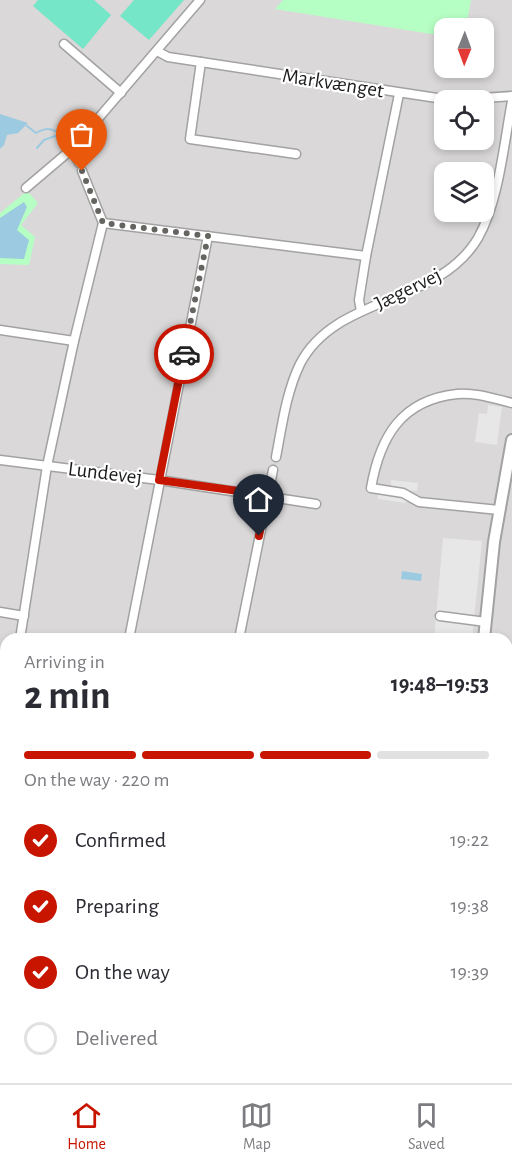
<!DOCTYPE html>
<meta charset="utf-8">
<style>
:root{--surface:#fff;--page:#f7f7f7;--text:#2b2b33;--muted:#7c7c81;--line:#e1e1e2;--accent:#c71500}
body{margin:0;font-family:"Alegreya Sans",sans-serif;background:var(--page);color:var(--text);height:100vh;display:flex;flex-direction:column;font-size:22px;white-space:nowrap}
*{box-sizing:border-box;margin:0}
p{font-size:20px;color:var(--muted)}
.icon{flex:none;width:33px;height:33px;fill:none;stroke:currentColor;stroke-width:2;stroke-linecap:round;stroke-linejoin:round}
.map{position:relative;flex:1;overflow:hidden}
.details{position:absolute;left:0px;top:633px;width:513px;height:450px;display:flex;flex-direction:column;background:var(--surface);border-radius:18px 18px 0 0;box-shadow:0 3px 9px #0003}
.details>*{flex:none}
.needle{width:39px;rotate:181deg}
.buttons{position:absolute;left:434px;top:18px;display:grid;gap:12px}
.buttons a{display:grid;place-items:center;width:60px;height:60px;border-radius:12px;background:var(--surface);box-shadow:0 3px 9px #0003;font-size:30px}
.pin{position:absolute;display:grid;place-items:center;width:51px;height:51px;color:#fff;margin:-62px -26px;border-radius:50% 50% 50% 0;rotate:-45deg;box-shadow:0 0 6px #0007}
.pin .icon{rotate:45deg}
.courier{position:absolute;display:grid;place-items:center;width:60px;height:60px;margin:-30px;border:4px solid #c71500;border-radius:50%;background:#fff;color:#222;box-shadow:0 2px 8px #0007}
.head em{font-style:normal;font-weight:600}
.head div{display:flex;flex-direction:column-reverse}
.head{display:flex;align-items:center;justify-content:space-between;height:102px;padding:0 24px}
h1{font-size:39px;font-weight:600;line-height:45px}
.bar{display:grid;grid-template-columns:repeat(4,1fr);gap:9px 6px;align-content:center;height:72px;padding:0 24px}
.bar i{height:8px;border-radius:4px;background:var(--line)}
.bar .current{background:var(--accent)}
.bar p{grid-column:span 4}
ol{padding:0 24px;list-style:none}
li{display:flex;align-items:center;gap:18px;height:66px}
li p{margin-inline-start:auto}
li .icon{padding:6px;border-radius:50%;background:var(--accent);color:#fff;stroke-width:4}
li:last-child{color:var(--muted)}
li i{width:33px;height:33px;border:3px solid var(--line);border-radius:50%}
.menu{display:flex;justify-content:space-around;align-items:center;height:84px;border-top:2px solid var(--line);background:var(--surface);font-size:16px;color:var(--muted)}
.menu a{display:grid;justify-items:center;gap:3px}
.menu .current{color:var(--accent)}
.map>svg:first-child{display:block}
</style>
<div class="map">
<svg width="512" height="1083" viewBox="0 0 512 1083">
<rect width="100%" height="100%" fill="#eeebe0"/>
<!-- residential -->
<path fill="#dad8d8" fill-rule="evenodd" d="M0,0H512V1083H0ZM444,28H483V68H444ZM444,100H483V140H444ZM444,172H483V212H444ZM6,639H507V1077H6Z"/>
<!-- park -->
<g fill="#b6ffc4">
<path d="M283,0H471L466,28H444V36L275,9Z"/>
<path d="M27,191L38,203L21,225L35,237L29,265L0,264V213Z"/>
</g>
<!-- pitch -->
<g fill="#75e6c7">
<path d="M38,0H94L111,15L83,49L33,6Z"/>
<path d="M134,0H184L149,40L120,16Z"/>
</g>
<!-- parking -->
<g fill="#e7e7e7">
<path d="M488,405L502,407L497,445L475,442L479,413L487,414Z"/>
<path d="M391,480L418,483L417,491L408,490L406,503L378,499V493L390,495Z"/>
<path d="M443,538L482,541L472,639H434Z"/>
</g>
<!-- water -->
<g fill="#9bcae1">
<path d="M0,114L28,123L18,133L7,135L4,145L0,149Z"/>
<path d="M24,202L27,207L17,230L29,240L24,259L0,258V218Z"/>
<path d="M402,571L422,574L421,581L401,579Z"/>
</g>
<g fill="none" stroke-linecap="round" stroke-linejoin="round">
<!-- stream -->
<path stroke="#9bcae1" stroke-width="2" d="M27,126L36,133C43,129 49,127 57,132L58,135L44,140L37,148"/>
<defs>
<g id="minor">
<path d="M64,44L121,93"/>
<path d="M157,51L168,57L437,98L468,99L512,96"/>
<path d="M201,62L190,139L296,154"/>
<path d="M72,149L79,163"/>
<path d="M26,188L72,149L200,0"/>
<path d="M103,223L366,256"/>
<path d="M361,311L359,300L366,256L399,94"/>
<path d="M0,330L74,341"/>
<path d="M276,457C282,426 286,393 300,364C336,294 438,306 478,238C499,201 504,143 512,101"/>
<path d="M0,460L159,480L316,504"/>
<path d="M499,510L419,502L403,493L371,488C380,437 401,400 457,394C475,392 495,399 512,403"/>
<path d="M0,612L24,616"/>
<path d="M440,616L486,622"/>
<path d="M20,639L47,466L74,341L103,223L82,171"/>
<path d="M129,639L208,236"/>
<path d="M239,639L273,470"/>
<path d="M507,689L512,690"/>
<path d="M0,770L6,730"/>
<path d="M0,1010L6,1011"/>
<path d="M79,1077V1083"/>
<path d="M84,1077L132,1083"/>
<path d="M263,1083L264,1077"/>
<path d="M312,1083L313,1077"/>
<path d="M359,1083L360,1077"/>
<path d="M406,1083L407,1077"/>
<path d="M508,1083L512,1037"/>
</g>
<g id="tertiary">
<path d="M484,639L494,542L512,440"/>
<path d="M442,1083L443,1077"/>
</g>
<g id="secondary">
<path d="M0,899L6,900"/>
<path d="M507,960L512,961"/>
</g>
</defs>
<!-- minor casing -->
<use href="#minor" stroke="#a2a2a2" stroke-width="11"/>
<!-- tertiary casing -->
<use href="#tertiary" stroke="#a2a2a2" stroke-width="14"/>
<!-- secondary casing -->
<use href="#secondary" stroke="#5c7500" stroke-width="15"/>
<!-- minor -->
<use href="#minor" stroke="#fff" stroke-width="8"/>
<!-- tertiary -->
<use href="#tertiary" stroke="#fff" stroke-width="10"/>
<!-- secondary -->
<use href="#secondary" stroke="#f2ffad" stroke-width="12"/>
</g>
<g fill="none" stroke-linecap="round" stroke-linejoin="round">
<!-- done -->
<path stroke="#656460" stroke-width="6" stroke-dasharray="0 10.8" d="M82,171L103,223L208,236L184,354"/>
<!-- route -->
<path stroke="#c71500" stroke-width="8" d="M184,354L159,480L267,495L259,536"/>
</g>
<g text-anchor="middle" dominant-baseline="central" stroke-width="4.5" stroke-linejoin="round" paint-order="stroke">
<!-- street labels -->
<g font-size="21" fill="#1b1b1b" stroke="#fff">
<text transform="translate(333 83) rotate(9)">Markvænget</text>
<text transform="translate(408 289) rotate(-26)">Jægervej</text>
<text transform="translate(105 473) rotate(7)">Lundevej</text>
</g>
</g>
</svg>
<div class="buttons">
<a><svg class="needle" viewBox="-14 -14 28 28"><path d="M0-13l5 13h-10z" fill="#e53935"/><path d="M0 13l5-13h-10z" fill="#7c7c81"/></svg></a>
<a><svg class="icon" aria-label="locate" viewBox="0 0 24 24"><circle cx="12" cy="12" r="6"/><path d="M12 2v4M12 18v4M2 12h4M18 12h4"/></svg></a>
<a><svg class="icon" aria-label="layers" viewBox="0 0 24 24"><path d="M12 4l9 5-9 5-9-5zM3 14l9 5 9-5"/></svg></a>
</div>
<div class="pin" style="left:82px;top:171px;background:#ea580c"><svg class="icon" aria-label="bag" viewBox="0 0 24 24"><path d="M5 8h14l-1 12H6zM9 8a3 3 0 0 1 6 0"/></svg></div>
<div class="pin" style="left:259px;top:536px;background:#1f2937"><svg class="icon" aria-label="home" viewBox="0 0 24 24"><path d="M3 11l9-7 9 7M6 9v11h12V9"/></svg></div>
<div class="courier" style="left:184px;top:354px"><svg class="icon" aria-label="car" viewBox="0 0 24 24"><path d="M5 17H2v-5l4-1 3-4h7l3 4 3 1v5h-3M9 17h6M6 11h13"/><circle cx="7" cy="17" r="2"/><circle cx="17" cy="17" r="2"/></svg></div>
<section class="details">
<div class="head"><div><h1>2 min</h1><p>Arriving in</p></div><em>19:48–19:53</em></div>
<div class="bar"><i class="current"></i><i class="current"></i><i class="current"></i><i></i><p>On the way · 220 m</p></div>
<ol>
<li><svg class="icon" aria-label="check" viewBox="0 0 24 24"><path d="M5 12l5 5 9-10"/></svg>Confirmed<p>19:22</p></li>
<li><svg class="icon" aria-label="check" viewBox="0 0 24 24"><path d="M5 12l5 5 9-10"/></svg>Preparing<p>19:38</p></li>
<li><svg class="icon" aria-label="check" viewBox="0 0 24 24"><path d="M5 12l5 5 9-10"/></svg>On the way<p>19:39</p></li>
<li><i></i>Delivered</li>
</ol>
</section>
</div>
<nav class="menu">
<a class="current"><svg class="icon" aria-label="home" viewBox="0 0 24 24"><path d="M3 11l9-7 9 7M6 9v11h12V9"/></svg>Home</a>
<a><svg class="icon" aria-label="map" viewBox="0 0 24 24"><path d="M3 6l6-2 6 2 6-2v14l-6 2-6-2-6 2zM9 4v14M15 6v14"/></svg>Map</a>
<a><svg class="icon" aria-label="saved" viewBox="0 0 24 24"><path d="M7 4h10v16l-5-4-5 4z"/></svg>Saved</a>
</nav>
